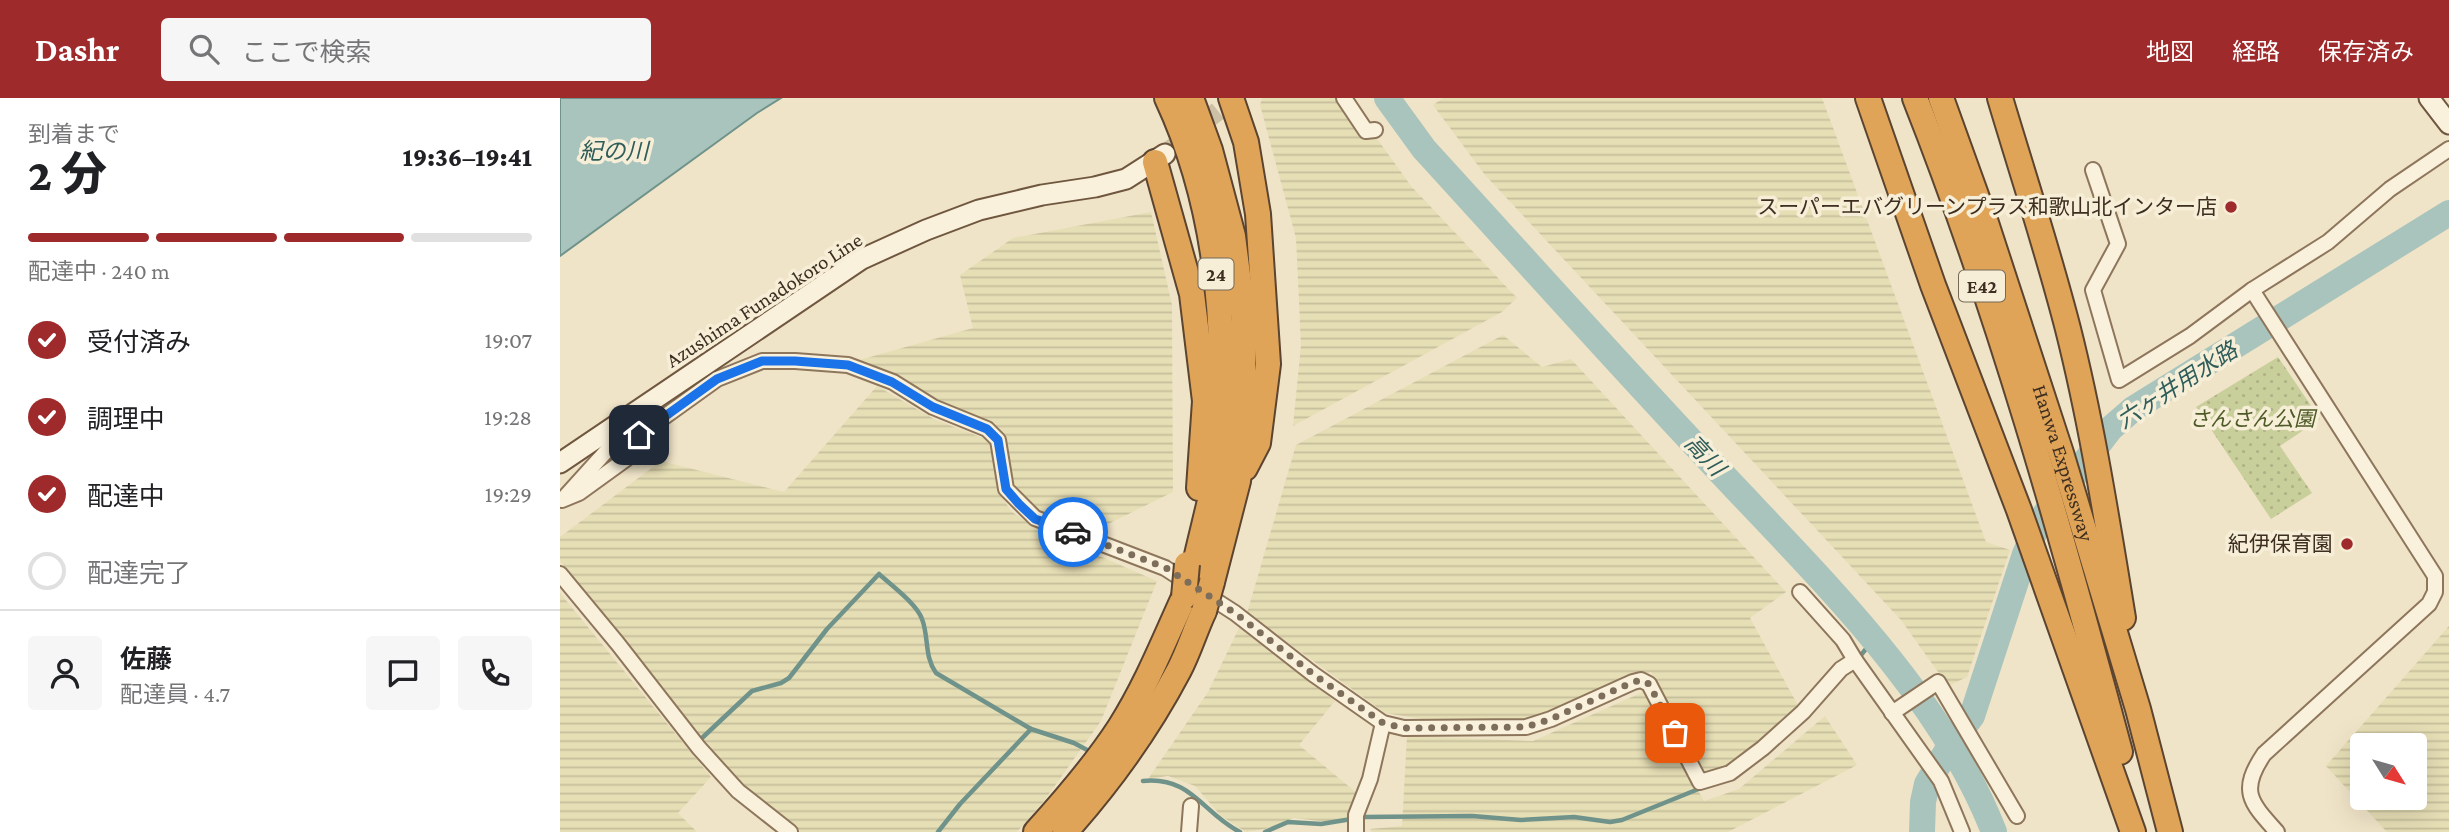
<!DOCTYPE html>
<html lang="ja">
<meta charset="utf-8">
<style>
:root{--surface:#fff;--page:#f6f6f6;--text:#202124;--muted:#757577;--line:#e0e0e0;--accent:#9e2a2b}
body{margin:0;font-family:"Crimson Pro","Noto Sans JP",serif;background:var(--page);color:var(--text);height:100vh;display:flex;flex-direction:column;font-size:26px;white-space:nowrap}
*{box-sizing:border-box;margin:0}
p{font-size:23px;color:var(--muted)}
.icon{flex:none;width:38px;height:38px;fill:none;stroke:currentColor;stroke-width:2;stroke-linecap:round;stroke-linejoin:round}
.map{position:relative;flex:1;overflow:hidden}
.sheet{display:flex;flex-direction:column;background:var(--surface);width:560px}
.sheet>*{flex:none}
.needle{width:46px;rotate:127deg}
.controls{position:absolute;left:1790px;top:635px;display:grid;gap:14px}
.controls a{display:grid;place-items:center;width:77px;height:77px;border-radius:7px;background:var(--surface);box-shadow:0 7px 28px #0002;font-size:35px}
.pin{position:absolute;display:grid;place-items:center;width:60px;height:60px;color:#fff;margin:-30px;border-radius:14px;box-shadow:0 4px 10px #0006}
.courier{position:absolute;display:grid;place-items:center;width:70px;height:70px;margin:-35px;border:5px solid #1a73e8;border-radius:50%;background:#fff;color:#222;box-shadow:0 2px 9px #0007}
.overview em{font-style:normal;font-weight:800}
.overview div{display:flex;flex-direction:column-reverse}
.overview{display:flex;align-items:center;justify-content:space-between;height:119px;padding:0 28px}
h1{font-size:46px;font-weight:800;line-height:52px}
.bar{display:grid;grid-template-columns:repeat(4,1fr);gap:10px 7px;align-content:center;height:84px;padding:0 28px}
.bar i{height:9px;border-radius:5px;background:var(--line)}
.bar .on{background:var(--accent)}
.bar p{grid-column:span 4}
.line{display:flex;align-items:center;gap:18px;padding:0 28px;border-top:2px solid var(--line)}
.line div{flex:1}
.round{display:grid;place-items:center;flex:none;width:74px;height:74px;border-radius:7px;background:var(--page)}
ol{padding:0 28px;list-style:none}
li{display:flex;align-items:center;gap:21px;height:77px}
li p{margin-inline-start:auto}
li .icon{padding:7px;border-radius:50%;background:var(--accent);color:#fff;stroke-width:4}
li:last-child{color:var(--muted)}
li i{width:38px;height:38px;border:4px solid var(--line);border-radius:50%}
header{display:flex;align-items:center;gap:42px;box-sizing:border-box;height:98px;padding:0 35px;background:var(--accent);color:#fff}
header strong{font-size:33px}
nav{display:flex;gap:38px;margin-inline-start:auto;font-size:24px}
.search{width:490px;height:63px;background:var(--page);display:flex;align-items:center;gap:18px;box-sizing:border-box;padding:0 24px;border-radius:7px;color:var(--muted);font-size:26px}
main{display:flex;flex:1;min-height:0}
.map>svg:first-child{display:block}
</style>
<header>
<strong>Dashr</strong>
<div class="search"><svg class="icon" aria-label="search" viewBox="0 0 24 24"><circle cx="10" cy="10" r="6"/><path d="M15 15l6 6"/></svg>ここで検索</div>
<nav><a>地図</a><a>経路</a><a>保存済み</a></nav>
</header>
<main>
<section class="sheet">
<div class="overview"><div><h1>2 分</h1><p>到着まで</p></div><em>19:36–19:41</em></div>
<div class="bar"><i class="on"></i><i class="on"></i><i class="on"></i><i></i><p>配達中 · 240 m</p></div>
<ol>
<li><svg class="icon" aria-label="check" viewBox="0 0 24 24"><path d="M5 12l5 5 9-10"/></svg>受付済み<p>19:07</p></li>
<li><svg class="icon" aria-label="check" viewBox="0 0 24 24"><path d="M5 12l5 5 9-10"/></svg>調理中<p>19:28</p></li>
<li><svg class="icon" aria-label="check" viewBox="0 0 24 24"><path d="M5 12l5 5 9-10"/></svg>配達中<p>19:29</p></li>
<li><i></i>配達完了</li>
</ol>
<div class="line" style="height:126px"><a class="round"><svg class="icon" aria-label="person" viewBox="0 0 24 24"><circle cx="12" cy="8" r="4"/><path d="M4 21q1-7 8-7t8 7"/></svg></a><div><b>佐藤</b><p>配達員 · 4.7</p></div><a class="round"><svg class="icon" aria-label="chat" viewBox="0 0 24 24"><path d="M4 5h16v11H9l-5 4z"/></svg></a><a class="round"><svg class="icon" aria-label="phone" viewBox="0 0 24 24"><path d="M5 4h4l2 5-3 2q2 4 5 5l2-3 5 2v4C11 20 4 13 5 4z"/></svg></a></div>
</section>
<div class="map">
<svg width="1889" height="734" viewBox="0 0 1889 734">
<defs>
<pattern id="farmland-rules" width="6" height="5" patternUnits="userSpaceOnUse" patternTransform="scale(1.75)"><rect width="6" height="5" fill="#e6deb5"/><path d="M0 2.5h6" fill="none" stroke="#c6bf9b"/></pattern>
<pattern id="green-dots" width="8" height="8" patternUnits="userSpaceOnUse" patternTransform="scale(1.75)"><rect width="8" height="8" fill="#c9cf9b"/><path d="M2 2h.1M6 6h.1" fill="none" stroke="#aeb285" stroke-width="1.8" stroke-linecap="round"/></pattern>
</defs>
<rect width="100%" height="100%" fill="#f0e4c8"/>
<!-- farmland -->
<g fill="url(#farmland-rules)" fill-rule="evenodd">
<path d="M702,0H788L851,88L957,200L942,214L733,328L741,247L736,140L700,7Z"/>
<path d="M883,0H1262L1426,444L1450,452L1407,579L1388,588L1341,522L925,77L873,7Z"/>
<path d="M591,114L612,207L613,394L532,434L480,415L456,392L440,331L296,263L413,230L400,177L453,140Z"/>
<path d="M943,237L982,269L1011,261L1226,494L1190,520L1241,613L1170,670L1144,677L1091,574L1006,612L967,624H880L825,615L687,515L736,347Z"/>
<path d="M317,288L374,321L431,343L437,391L451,413L475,430L597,483L541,623L484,703L457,734H240L177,683L0,463V439L101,363L224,394Z"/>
<path d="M0,495L151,679L118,715L137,734H0Z"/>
<path d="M1889,528V734H1827L1766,668ZM1802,648H1855V700H1802Z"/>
<path d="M679,530L775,603L739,647L798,696L790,719L767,724L734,720L705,731L686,734L661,718L635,688L608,678L588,681L648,594Z"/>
<path d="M1083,594L1144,703L1179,691L1265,618L1297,667L1168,734H812L810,731L842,728L847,638L973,643Z"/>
</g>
<!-- green -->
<path fill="url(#green-dots)" d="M1718,259L1760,321L1720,348L1752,395L1711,421L1636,309Z"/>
<!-- water -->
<path fill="#a9c4bc" stroke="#6f938a" stroke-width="2" d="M0,0H221L197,15L0,158Z"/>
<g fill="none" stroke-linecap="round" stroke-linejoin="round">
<!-- stream -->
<g stroke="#6f938a" stroke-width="4.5">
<path d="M1301,557L1314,541"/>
<path d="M142,640L192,593L221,585L229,580L267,531L319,476C331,487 357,506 362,521C369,539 364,558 376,575L471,631L514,645L529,653"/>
<path d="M583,683C632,678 643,716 680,734"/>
<path d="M378,734L400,706L471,631"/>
<path d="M705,734L728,724L761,726L804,719L912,718L961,722L1014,719L1050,724L1062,722L1141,690"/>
</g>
<!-- river -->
<g stroke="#a9c4bc" stroke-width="26">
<path d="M827,0L864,51C959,155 1053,260 1150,363C1252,473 1379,592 1434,734"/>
<path d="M1362,734L1363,704L1367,686L1391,646L1412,618L1465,456L1479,424L1550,331L1573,311L1889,115"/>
</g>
<!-- secondary-tunnel -->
<path stroke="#ccc0a6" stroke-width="19" stroke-dasharray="19 10" stroke-linecap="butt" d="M605,56L658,13"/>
<defs>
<g id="street">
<path d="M784,0L806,33L815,32"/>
<path d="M1533,72L1558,146L1533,192L1559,282L1630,238L1692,192"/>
<path d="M3,401L51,348L50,333"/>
<path d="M2,402L19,395L66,361L79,337L157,281L202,263H235L288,267L333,284L373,309L427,331L438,342L446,391L475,420L605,470L675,515L753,576L823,625L844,630L966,629L991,621L1073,584L1081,582L1089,586L1140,684L1170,675L1203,650L1243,614L1281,571L1295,562L1381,683L1402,734"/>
<path d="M0,476L58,546L139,650L178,693L230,734"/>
<path d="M1240,494L1283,542L1295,562"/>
<path d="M1332,615L1378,584L1457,718"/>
<path d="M629,734L631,708"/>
<path d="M796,734V717L810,681L823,625"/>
<path d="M1717,734C1690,704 1679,693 1704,656L1869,506L1875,494V478L1692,192L1768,144L1830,91L1889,51"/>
</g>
<g id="secondary">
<path d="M1869,0L1889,26"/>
<path d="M0,365L302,161L366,132L419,112L482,97L535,89L566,81L605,56"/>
</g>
<g id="highway">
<path d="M607,0C650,92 664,196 661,297C661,318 662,340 659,361C652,398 642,434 634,470"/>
<path d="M631,0L650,52L673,138L684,223L682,350L678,383L652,484"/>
<path d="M671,0L686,44L698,116L708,266L698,345L685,370"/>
<path d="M1308,0L1373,187L1459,412L1573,734"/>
<path d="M1355,0C1439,212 1501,434 1560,654"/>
<path id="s1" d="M1381,0L1425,122L1501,355L1578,611L1610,734"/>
<path d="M1440,0C1463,77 1488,153 1508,231C1532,326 1547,423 1563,520"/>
<path d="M595,64L632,196L645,303L639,390"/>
<path d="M476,734C506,701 536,666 560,629C586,588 604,543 624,499"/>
<path d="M505,734C549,685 588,631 619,572C629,553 635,532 644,513"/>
</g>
</defs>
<!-- street casing -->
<use href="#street" stroke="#8d765c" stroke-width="18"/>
<!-- secondary casing -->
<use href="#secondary" stroke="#6f573f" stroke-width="23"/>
<!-- highway casing -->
<use href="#highway" stroke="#5b4430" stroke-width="28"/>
<!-- street -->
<use href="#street" stroke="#faf1dc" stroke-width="14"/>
<!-- secondary -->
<use href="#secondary" stroke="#faf1dc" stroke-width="19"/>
<!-- highway -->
<use href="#highway" stroke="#e0a458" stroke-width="24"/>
<defs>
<g id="highway-bridge">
<path d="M624,499L627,466"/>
<path d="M644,513L652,484"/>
</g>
</defs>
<!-- highway-bridge casing -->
<use href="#highway-bridge" stroke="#5b4430" stroke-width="28" stroke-linecap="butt"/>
<!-- highway-bridge -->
<use href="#highway-bridge" stroke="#e0a458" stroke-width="24"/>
</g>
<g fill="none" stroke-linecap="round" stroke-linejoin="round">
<!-- done -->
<path stroke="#7c6e5b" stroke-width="7" stroke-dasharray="0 12.6" d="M513,434L606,470L675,515L753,576L823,625L844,630L966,629L991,621L1073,584L1082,582L1089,586L1115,635"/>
<!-- route -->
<path stroke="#1a73e8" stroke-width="9" d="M79,337L157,281L202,263H235L288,267L332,284L373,309L427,331L438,342L446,391L459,406L475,421L513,434"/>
</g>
<!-- markers -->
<g fill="#9e2a2b" stroke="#f7eed8" stroke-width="2.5">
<circle cx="1671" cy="109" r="7"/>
<circle cx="1787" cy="446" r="7"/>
</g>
<g text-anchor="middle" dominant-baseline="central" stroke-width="7" stroke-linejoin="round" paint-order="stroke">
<!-- shield labels -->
<g fill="#f7eed8" stroke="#756857" stroke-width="2">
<rect x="638.5" y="160.5" width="35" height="31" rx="5"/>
<rect x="1399" y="172.5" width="46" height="31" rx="5"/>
</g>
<g font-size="19" font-weight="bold" fill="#3d2e20">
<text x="656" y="176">24</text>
<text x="1422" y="188">E42</text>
</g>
<!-- poi labels -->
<g font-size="21" fill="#3d2e20" stroke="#f7eed8" text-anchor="end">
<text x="1657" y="109">スーパーエバグリーンプラス和歌山北インター店</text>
<text x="1773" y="446">紀伊保育園</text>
</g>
<!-- street labels -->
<g font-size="21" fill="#3d2e20" stroke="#f7eed8">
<text transform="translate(204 202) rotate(-33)">Azushima Funadokoro Line</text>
<text stroke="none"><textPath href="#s1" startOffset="385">Hanwa Expressway</textPath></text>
</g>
<!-- park labels -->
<g font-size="21" font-style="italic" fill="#4d5a26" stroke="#f7eed8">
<text x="1692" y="321">さんさん公園</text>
</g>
<!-- water labels -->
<g font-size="23" font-style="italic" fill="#2f5d5a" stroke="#f7eed8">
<text x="54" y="53">紀の川</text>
<text transform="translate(1617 287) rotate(-33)">六ヶ井用水路</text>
<text transform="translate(1145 357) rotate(47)">高川</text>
</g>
</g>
</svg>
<div class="controls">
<a><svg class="needle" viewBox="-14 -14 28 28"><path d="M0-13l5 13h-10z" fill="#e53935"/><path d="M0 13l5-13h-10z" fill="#757577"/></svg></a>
</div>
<div class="pin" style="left:1115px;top:635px;background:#ea580c"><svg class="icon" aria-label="bag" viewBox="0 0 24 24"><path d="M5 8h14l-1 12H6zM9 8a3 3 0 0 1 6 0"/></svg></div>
<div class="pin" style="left:79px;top:337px;background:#1f2937"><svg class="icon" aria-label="home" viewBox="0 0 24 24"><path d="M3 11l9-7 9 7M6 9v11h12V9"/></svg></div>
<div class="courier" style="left:513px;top:434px"><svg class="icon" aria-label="car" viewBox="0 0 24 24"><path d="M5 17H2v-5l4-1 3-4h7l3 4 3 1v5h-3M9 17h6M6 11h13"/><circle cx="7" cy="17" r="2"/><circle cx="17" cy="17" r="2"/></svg></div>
</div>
</main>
